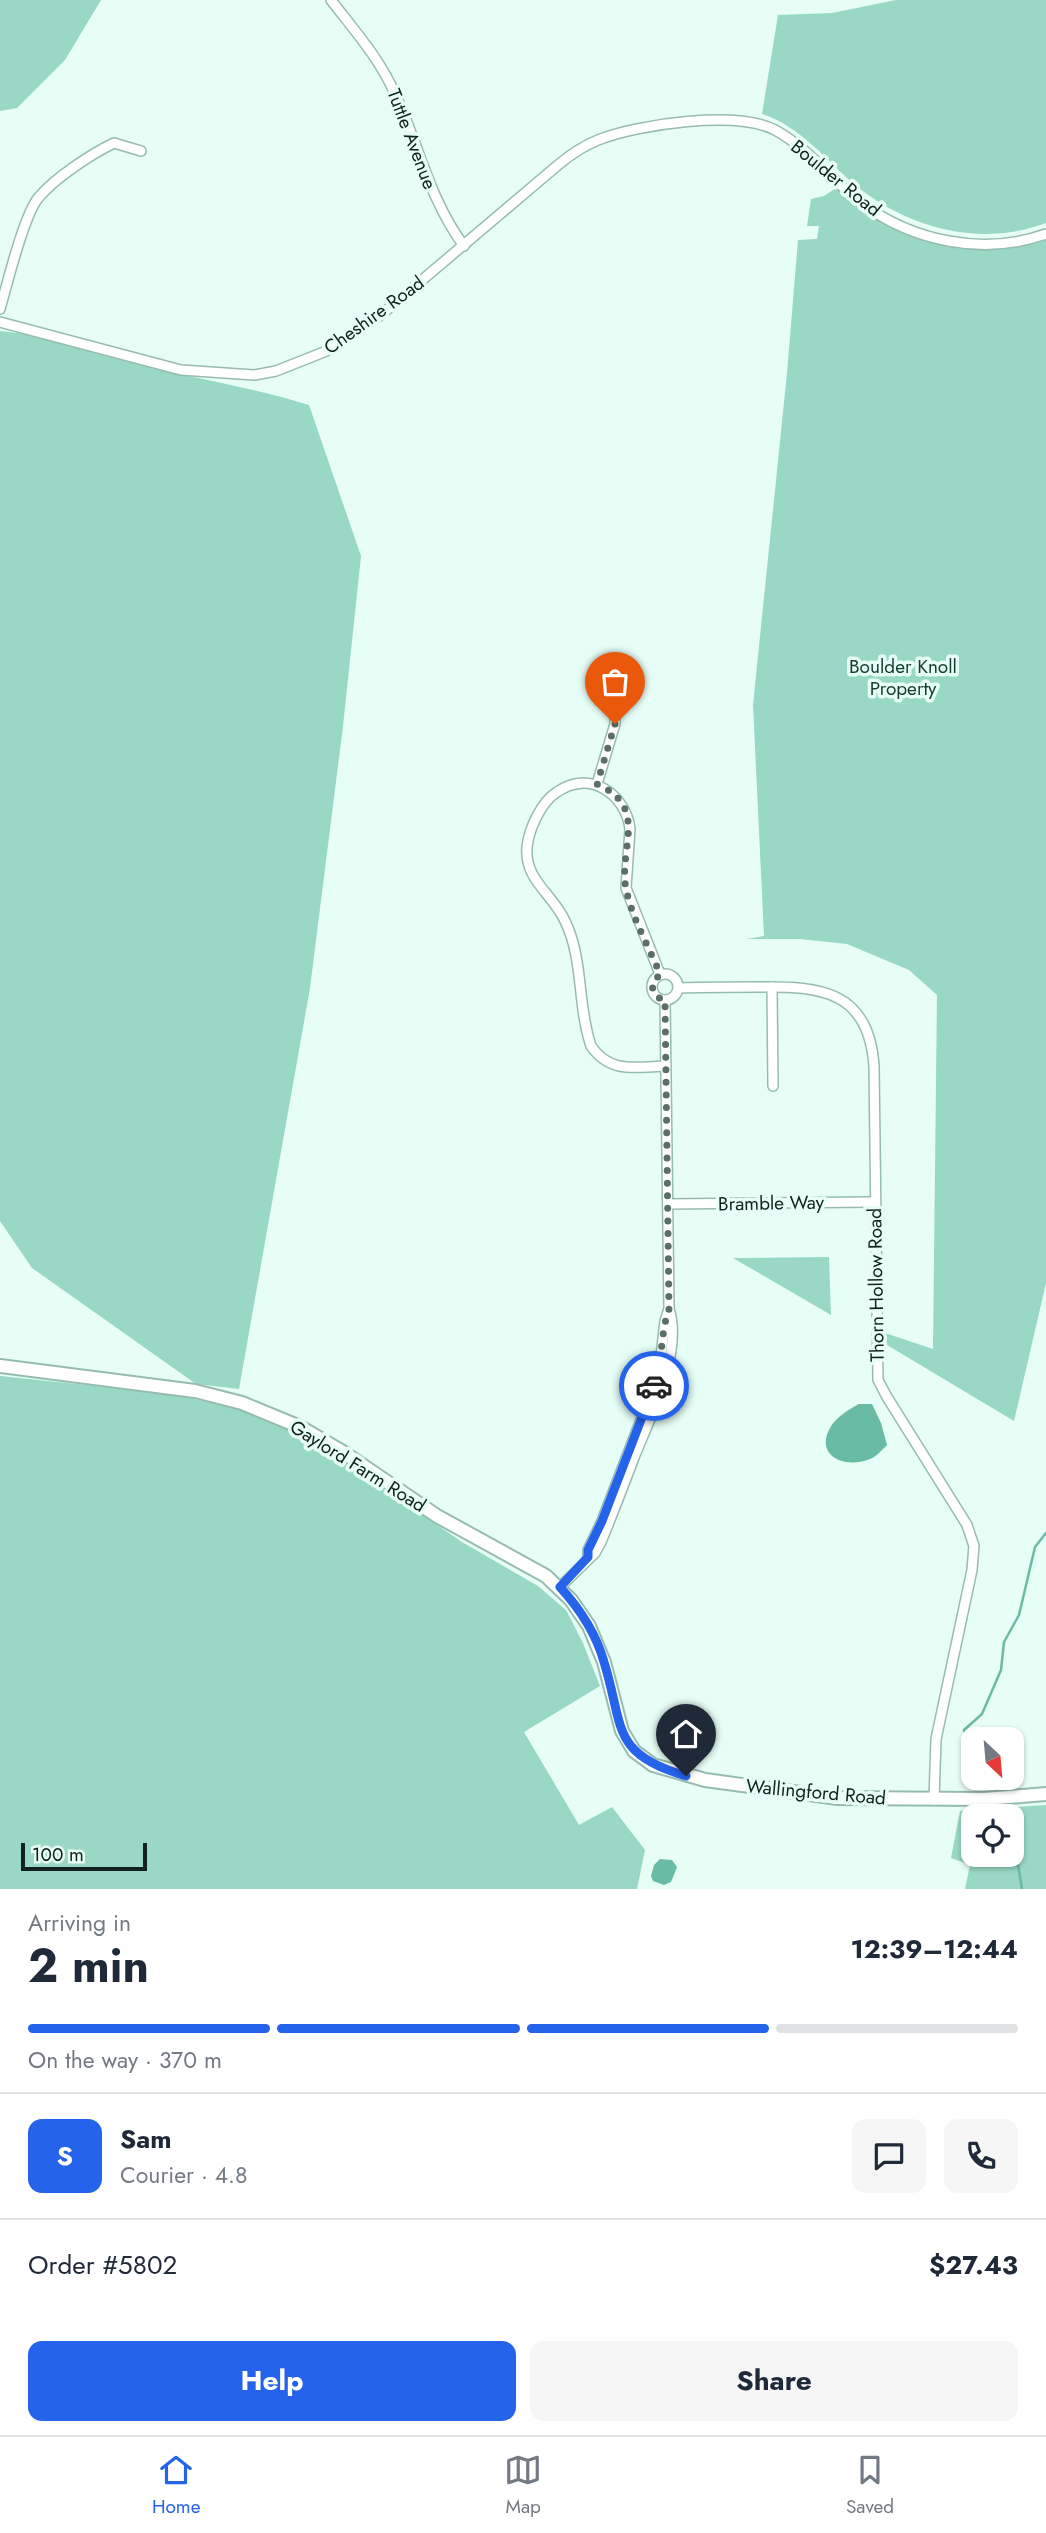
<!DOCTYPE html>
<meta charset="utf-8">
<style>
:root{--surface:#fff;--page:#f6f6f7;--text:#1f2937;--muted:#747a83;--line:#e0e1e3;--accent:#2563eb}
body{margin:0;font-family:Jost,sans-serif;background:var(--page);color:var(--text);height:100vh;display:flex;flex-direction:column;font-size:26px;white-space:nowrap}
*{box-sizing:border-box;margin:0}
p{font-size:23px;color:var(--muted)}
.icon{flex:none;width:38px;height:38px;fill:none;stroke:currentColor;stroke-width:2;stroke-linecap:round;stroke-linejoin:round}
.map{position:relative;height:1889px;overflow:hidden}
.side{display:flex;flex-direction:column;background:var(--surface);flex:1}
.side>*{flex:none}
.needle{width:46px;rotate:154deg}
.fabs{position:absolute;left:961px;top:1727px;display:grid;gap:14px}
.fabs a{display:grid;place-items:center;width:63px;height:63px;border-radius:14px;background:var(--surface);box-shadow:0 2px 5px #0004;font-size:35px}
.scale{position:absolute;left:21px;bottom:18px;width:126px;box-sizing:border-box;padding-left:7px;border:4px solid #12211d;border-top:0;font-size:19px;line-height:24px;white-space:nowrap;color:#12211d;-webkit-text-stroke:5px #e6fef6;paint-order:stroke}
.pin{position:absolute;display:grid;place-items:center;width:60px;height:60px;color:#fff;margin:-72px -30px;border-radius:50% 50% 50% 0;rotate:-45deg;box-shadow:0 0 7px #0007}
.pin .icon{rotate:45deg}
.courier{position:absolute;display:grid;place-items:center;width:70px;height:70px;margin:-35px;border:5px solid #2563eb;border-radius:50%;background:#fff;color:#222;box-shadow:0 2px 9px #0007}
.summary em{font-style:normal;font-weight:700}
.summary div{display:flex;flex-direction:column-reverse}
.summary{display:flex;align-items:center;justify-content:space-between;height:119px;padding:0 28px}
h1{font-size:46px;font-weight:700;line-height:52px}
.bar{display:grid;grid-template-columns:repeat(4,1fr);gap:10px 7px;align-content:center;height:84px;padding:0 28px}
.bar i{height:9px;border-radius:5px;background:var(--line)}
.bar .on{background:var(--accent)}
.bar p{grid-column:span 4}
.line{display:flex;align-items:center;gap:18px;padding:0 28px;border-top:2px solid var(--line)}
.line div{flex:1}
.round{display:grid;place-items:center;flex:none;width:74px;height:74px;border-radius:14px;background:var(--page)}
.button{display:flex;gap:14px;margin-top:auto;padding:14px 28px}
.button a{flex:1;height:80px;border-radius:14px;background:var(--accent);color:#fff;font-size:28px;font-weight:700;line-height:80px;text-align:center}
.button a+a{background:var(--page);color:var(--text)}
.tab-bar{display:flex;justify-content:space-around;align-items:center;height:98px;border-top:2px solid var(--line);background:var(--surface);font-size:19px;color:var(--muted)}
.tab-bar a{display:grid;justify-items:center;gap:4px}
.tab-bar .on{color:var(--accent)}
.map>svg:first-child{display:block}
</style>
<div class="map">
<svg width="1046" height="1889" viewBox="0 0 1046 1889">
<rect width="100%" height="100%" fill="#e6fef6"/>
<!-- green -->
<g fill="#98d8c5" fill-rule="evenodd">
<path d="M0,0H101L65,60L17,108L0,111Z"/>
<path d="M896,0H1046V223C980,248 908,228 855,185C826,160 800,126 762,114L778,15L832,13Z"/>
<path d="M836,188C899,242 965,265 1046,239V1283L1014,1421L887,1345L885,1333L933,1349L937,995L909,970L847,944L800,939H746L764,936L753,705L787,373L798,240L817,239L819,226H807L811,199L824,196Z"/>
<path d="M0,331C49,335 94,353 141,365C197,379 254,388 309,405L361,556L343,726L310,988L239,1389L196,1384L32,1268L0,1221Z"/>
<path d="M829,1257L831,1315L733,1258Z"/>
<path d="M0,1376L174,1394L263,1416L327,1450L462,1542L538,1586L566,1610L583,1643L600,1686L524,1732L579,1825L612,1807L645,1850L637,1889H0Z"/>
<path d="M1046,1805V1889H965L970,1865L951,1858L960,1811ZM1012,1816V1855H973V1816Z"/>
</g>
<!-- water -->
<g fill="#6abba5">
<path d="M859,1404H872L881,1423L887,1445C882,1450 876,1457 870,1459C847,1469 814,1457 830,1428C836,1417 848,1410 859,1404Z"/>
<path d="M660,1859L672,1860L677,1867L671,1882L664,1885L653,1881L651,1876L654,1865Z"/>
</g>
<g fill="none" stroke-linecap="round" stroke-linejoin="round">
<!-- stream -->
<g stroke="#6abba5" stroke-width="2.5">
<path d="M973,1754L964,1730L982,1714L1001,1670L1004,1642L1019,1615L1035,1547L1046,1533"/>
<path d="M986,1778H987"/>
<path d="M1002,1813L1003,1816"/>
<path d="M1012,1842L1017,1859L1022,1889"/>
</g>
<defs>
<g id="street">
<path d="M331,0C354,30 380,59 395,94C419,145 429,199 464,246"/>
<path d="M0,309C7,285 24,214 39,197C55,178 91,154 114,143L141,151"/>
<path d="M0,322L181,370L254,375L276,371L329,350L382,314L558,165C570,155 583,146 598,140C638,124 737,110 775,130C807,147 832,180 860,202C913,242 984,256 1046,234"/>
<path d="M597,784L615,724V713L608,696"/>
<circle cx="665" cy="987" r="13"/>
<path d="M660,974L626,888L630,829C626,794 589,769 557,792C541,802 529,829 527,847C524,880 553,894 565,921C584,960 577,1005 591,1046C610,1074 636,1067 666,1066"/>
<path d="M772,987L773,1086"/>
<path d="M679,988C705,987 732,987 759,987C821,986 869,991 874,1066L878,1380L887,1397L967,1525L974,1546L972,1570L936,1739L934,1800"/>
<path d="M668,1204L874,1202"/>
<path d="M588,1557V1550L602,1521L659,1373L665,1321L669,1309"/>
<path d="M560,1587L595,1553L601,1542C613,1513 624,1484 635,1455C651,1416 683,1351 669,1309L665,1000"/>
</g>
<path id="secondary" d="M0,1366L195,1391L242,1403L300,1427L346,1454L437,1516L546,1576L571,1600L589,1626L604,1662L622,1731L634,1751L653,1765L705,1780L838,1798L984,1799L1046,1794"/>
</defs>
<!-- street casing -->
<use href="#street" stroke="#96bcb0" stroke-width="12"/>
<!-- secondary casing -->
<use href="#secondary" stroke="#96bcb0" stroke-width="16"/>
<!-- street -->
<use href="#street" stroke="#fff" stroke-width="9"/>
<!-- secondary -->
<use href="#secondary" stroke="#fff" stroke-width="12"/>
</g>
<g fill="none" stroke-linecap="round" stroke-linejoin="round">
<!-- done -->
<path stroke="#5c6e69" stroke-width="7" stroke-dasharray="0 12.6" d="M615,724L597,784C650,808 618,848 626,889C632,918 649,947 660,974L653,983C651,992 656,998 665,1000L669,1309C660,1334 663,1361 654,1386"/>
<!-- route -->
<path stroke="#2563eb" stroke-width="9" d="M654,1386L602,1521L588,1550V1557L560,1587C580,1609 596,1633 604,1662C624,1726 610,1754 686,1776"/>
</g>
<g text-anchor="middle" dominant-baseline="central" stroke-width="7" stroke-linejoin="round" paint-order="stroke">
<!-- street labels -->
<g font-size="19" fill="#12211d" stroke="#e6fef6">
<text transform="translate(412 139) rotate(69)">Tuttle Avenue</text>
<text transform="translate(836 178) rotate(39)">Boulder Road</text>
<text transform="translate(374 315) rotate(-36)">Cheshire Road</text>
<text transform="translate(771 1203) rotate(-1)">Bramble Way</text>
<text transform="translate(876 1285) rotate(-91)">Thorn Hollow Road</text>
<text transform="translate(358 1466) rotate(32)">Gaylord Farm Road</text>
<text transform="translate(816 1792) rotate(5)">Wallingford Road</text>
</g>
<!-- park labels -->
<g font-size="19" fill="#163c32" stroke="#e6fef6">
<text x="903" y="666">Boulder Knoll<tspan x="903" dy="22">Property</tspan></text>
</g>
</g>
</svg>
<div class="fabs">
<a><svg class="needle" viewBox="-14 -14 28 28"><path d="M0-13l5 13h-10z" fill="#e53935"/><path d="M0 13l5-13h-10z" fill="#747a83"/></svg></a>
<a><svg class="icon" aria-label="locate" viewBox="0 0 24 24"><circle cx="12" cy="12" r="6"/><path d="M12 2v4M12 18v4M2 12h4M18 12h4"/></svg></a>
</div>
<div class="scale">100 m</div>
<div class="pin" style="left:615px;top:724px;background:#ea580c"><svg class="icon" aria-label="bag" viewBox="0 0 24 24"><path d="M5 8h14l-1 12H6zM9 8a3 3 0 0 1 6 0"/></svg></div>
<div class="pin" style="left:686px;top:1776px;background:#1f2937"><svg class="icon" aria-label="home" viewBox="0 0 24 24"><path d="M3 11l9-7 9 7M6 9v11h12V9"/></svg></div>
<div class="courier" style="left:654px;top:1386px"><svg class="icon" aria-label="car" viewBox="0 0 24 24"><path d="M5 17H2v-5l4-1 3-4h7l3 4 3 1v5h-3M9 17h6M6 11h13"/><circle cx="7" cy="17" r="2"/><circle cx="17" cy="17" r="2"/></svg></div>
</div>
<section class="side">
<div class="summary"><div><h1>2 min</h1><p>Arriving in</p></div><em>12:39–12:44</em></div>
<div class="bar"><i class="on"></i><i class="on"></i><i class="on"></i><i></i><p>On the way · 370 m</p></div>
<div class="line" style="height:126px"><b class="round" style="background:var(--accent);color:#fff">S</b><div><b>Sam</b><p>Courier · 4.8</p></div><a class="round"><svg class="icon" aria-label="chat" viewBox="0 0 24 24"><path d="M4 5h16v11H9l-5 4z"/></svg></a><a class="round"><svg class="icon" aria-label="phone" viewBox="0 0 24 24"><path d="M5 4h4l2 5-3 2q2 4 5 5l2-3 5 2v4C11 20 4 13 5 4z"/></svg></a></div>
<div class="line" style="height:91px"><div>Order #5802</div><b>$27.43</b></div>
<div class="button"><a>Help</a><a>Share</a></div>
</section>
<nav class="tab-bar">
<a class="on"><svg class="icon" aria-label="home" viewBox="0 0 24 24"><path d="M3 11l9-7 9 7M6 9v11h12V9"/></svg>Home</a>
<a><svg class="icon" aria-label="map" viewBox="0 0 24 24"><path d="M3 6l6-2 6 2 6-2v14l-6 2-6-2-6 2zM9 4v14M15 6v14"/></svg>Map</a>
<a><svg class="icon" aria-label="saved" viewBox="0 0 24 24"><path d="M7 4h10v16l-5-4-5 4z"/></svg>Saved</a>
</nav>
